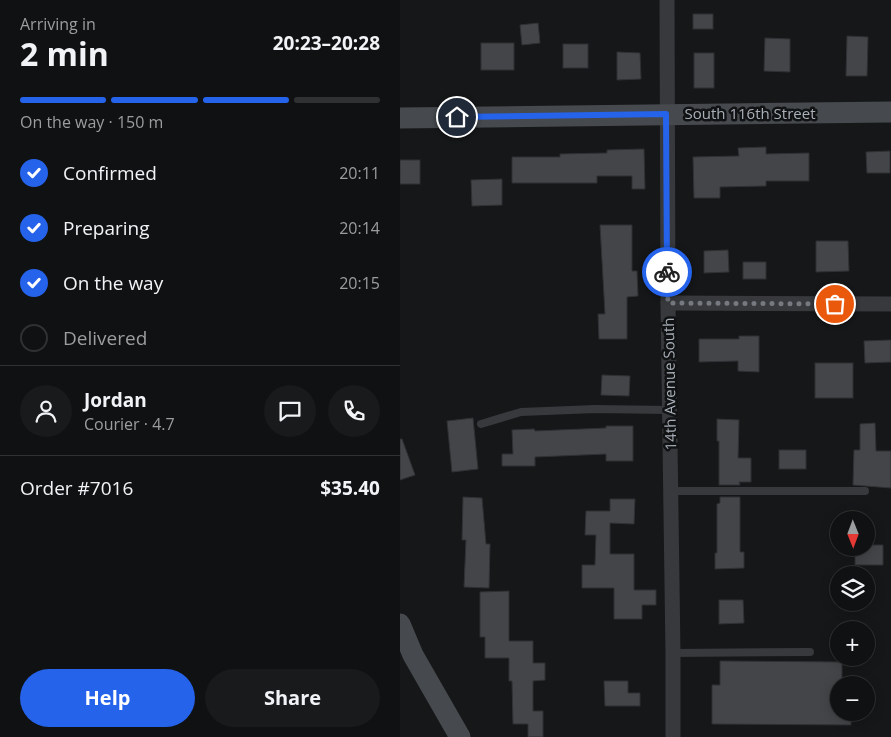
<!DOCTYPE html>
<meta charset="utf-8">
<style>
:root{--surface:#101112;--page:#191a1b;--text:#f1f3f6;--muted:#9c9d9f;--line:#303132;--accent:#2563eb}
body{margin:0;font-family:"Open Sans",sans-serif;background:var(--page);color:var(--text);height:100vh;display:flex;flex-direction:column;font-size:19px;white-space:nowrap}
*{box-sizing:border-box;margin:0}
p{font-size:16px;color:var(--muted)}
.icon{flex:none;width:28px;height:28px;fill:none;stroke:currentColor;stroke-width:2;stroke-linecap:round;stroke-linejoin:round}
.map{position:relative;flex:1;overflow:hidden}
.drawer{display:flex;flex-direction:column;background:var(--surface);width:400px}
.drawer>*{flex:none}
.needle{width:32px;rotate:179deg}
.tools{position:absolute;left:430px;top:511px;display:grid;gap:10px}
.tools a{display:grid;place-items:center;width:45px;height:45px;border-radius:50%;background:var(--surface);box-shadow:0 2px 12px #0003,0 0 0 1px var(--line);font-size:25px}
.pin{position:absolute;display:grid;place-items:center;width:42px;height:42px;color:#fff;margin:-21px;border:2px solid #fff;border-radius:50%;box-shadow:0 1px 5px #0007}
.courier{position:absolute;display:grid;place-items:center;width:50px;height:50px;margin:-25px;border:4px solid #2563eb;border-radius:50%;background:#fff;color:#222;box-shadow:0 1px 6px #0007}
.overview em{font-style:normal;font-weight:700}
.overview div{display:flex;flex-direction:column-reverse}
.overview{display:flex;align-items:center;justify-content:space-between;height:85px;padding:0 20px}
h1{font-size:32px;font-weight:700;line-height:38px}
.bar{display:grid;grid-template-columns:repeat(4,1fr);gap:8px 5px;align-content:center;height:60px;padding:0 20px}
.bar i{height:6px;border-radius:4px;background:var(--line)}
.bar .current{background:var(--accent)}
.bar p{grid-column:span 4}
.line{display:flex;align-items:center;gap:12px;padding:0 20px;border-top:1px solid var(--line)}
.line div{flex:1}
.round{display:grid;place-items:center;flex:none;width:52px;height:52px;border-radius:26px;background:var(--page)}
ol{padding:0 20px;list-style:none}
li{display:flex;align-items:center;gap:15px;height:55px}
li p{margin-inline-start:auto}
li .icon{padding:5px;border-radius:50%;background:var(--accent);color:#fff;stroke-width:4}
li:last-child{color:var(--muted)}
li i{width:28px;height:28px;border:2px solid var(--line);border-radius:50%}
.action{display:flex;gap:10px;margin-top:auto;padding:10px 20px}
.action a{flex:1;height:58px;border-radius:30px;background:var(--accent);color:#fff;font-size:20px;font-weight:700;line-height:58px;text-align:center}
.action a+a{background:var(--page);color:var(--text)}
main{display:flex;flex:1;min-height:0}
.map>svg:first-child{display:block}
</style>
<main>
<section class="drawer">
<div class="overview"><div><h1>2 min</h1><p>Arriving in</p></div><em>20:23–20:28</em></div>
<div class="bar"><i class="current"></i><i class="current"></i><i class="current"></i><i></i><p>On the way · 150 m</p></div>
<ol>
<li><svg class="icon" aria-label="check" viewBox="0 0 24 24"><path d="M5 12l5 5 9-10"/></svg>Confirmed<p>20:11</p></li>
<li><svg class="icon" aria-label="check" viewBox="0 0 24 24"><path d="M5 12l5 5 9-10"/></svg>Preparing<p>20:14</p></li>
<li><svg class="icon" aria-label="check" viewBox="0 0 24 24"><path d="M5 12l5 5 9-10"/></svg>On the way<p>20:15</p></li>
<li><i></i>Delivered</li>
</ol>
<div class="line" style="height:90px"><a class="round"><svg class="icon" aria-label="person" viewBox="0 0 24 24"><circle cx="12" cy="8" r="4"/><path d="M4 21q1-7 8-7t8 7"/></svg></a><div><b>Jordan</b><p>Courier · 4.7</p></div><a class="round"><svg class="icon" aria-label="chat" viewBox="0 0 24 24"><path d="M4 5h16v11H9l-5 4z"/></svg></a><a class="round"><svg class="icon" aria-label="phone" viewBox="0 0 24 24"><path d="M5 4h4l2 5-3 2q2 4 5 5l2-3 5 2v4C11 20 4 13 5 4z"/></svg></a></div>
<div class="line" style="height:65px"><div>Order #7016</div><b>$35.40</b></div>
<div class="action"><a>Help</a><a>Share</a></div>
</section>
<div class="map">
<svg width="491" height="737" viewBox="0 0 491 737">
<rect width="100%" height="100%" fill="#161718"/>
<!-- building -->
<g fill="#434548" stroke="#303134">
<rect x="293" y="14" width="20" height="15"/>
<path d="M138,23L140,43L122,45L120,25Z"/>
<path d="M447,36L468,37L467,76H446Z"/>
<path d="M365,38L390,39V72L364,71Z"/>
<rect x="81" y="43" width="33" height="27"/>
<rect x="163" y="44" width="25" height="24"/>
<path d="M217,52L240,53L241,79L217,80Z"/>
<rect x="294" y="53" width="20" height="35"/>
<path d="M366,147V154L409,153V181H366V186L320,187V198H294L293,157L339,156L338,148Z"/>
<path d="M244,149L245,189H232V176H197V183H112V157H160V154L207,153V150Z"/>
<path d="M490,151V173H467L466,152Z"/>
<rect x="0" y="160" width="20" height="24"/>
<path d="M102,179V205L72,206L71,180Z"/>
<path d="M200,225H232V271H237L238,296L227,297V339H199L198,314H205Z"/>
<path d="M416,241H448L449,271L416,272Z"/>
<path d="M328,250L329,272L304,273V251Z"/>
<rect x="343" y="262" width="23" height="17"/>
<path d="M339,336H359V372L338,371V361L299,362V339H339Z"/>
<path d="M491,340V362L465,363L464,341Z"/>
<rect x="415" y="363" width="38" height="35"/>
<path d="M202,375L230,376L229,396L201,395Z"/>
<path d="M73,418L78,469L52,472L47,421Z"/>
<path d="M317,419L339,420L338,458H351V482H339L340,485H319V441H317Z"/>
<path d="M475,423L476,451H491V488L453,485L454,450H460V424Z"/>
<path d="M206,426H233V461H206V454L135,457V466H102V454H113L112,430L134,429L135,431L206,428Z"/>
<path d="M0,439H2L15,475L0,480Z"/>
<rect x="379" y="450" width="27" height="19"/>
<path d="M63,497L82,498L86,544H90L89,588L64,587L66,540H62Z"/>
<path d="M320,497H340V552H344V568L315,569V553H317V504L320,503Z"/>
<path d="M210,499H235L234,524L210,523V554H234V590H256V605H242V619H214V588H182V565H195L196,535H185L186,511H210Z"/>
<path d="M466,545H483V565H455V548H466Z"/>
<path d="M109,591V641H133V663H145V680L133,681V711H143V737H128V724H113L112,681H109V658H85V637H80V592Z"/>
<path d="M319,600H343L344,623L319,624Z"/>
<path d="M320,661L442,662V685H439V712H451V725L312,724V685H320Z"/>
<path d="M204,681H228V693H240V706H205Z"/>
</g>
<g fill="none" stroke-linecap="round" stroke-linejoin="round">
<!-- lane -->
<g stroke="#37393d" stroke-width="8">
<path d="M81,424L121,412L195,409L269,410"/>
<path d="M270,491H465"/>
<path d="M273,653L410,652"/>
</g>
<!-- street -->
<g stroke="#37393d" stroke-width="15">
<path d="M267,0L268,303L273,653V737"/>
<path d="M268,303L491,304"/>
</g>
<!-- secondary -->
<g stroke="#46494d" stroke-width="21">
<path d="M0,118L491,112"/>
<path d="M0,624L13,655L60,737"/>
</g>
</g>
<g fill="none" stroke-linecap="round" stroke-linejoin="round">
<!-- done -->
<path stroke="#767a80" stroke-width="5" stroke-dasharray="0 9" d="M267,272L268,303L435,304"/>
<!-- route -->
<path stroke="#2563eb" stroke-width="6" d="M57,117L266,114L267,272"/>
</g>
<g text-anchor="middle" dominant-baseline="central" stroke-width="5" stroke-linejoin="round" paint-order="stroke">
<!-- street labels -->
<g font-size="15" fill="#a9b0b8" stroke="#111213">
<text x="350" y="113">South 116th Street</text>
<text transform="translate(269 384) rotate(-91)">14th Avenue South</text>
</g>
</g>
</svg>
<div class="tools">
<a><svg class="needle" viewBox="-14 -14 28 28"><path d="M0-13l5 13h-10z" fill="#e53935"/><path d="M0 13l5-13h-10z" fill="#9c9d9f"/></svg></a>
<a><svg class="icon" aria-label="layers" viewBox="0 0 24 24"><path d="M12 4l9 5-9 5-9-5zM3 14l9 5 9-5"/></svg></a>
<a>+</a>
<a>−</a>
</div>
<div class="pin" style="left:435px;top:304px;background:#ea580c"><svg class="icon" aria-label="bag" viewBox="0 0 24 24"><path d="M5 8h14l-1 12H6zM9 8a3 3 0 0 1 6 0"/></svg></div>
<div class="pin" style="left:57px;top:117px;background:#1f2937"><svg class="icon" aria-label="home" viewBox="0 0 24 24"><path d="M3 11l9-7 9 7M6 9v11h12V9"/></svg></div>
<div class="courier" style="left:267px;top:272px"><svg class="icon" aria-label="bike" viewBox="0 0 24 24"><circle cx="6" cy="16" r="4"/><circle cx="18" cy="16" r="4"/><path d="M6 16l4-8h5l3 8M10 8l3 8H6M13 5h3"/></svg></div>
</div>
</main>
